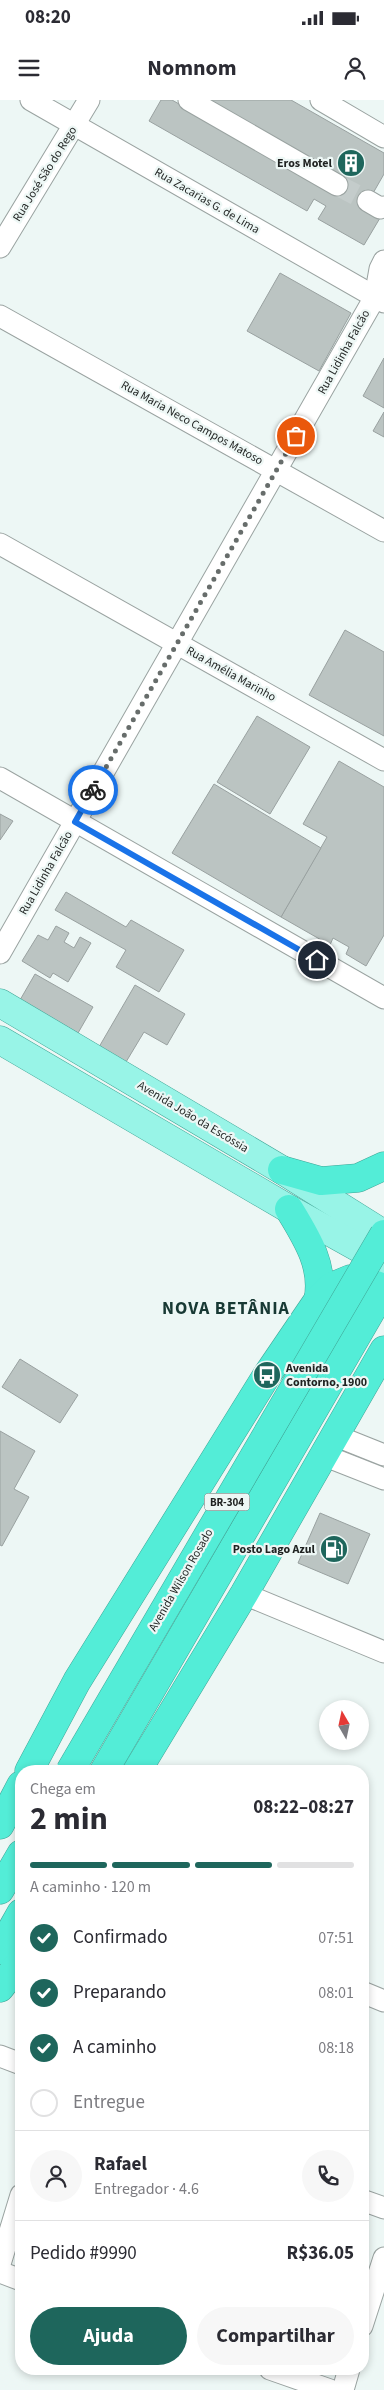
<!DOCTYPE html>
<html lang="pt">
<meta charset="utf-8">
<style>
:root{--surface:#fff;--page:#f7f7f7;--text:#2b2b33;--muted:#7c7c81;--line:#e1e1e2;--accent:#1e665c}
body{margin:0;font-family:"Source Sans 3",sans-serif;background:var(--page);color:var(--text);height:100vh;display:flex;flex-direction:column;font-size:19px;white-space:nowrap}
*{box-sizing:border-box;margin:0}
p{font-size:16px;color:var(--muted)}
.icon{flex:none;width:28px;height:28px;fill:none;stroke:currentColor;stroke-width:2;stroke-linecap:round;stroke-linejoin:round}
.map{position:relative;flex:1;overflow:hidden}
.sheet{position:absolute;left:15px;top:1665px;width:354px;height:610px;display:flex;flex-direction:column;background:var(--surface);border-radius:20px;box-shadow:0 2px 8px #0003}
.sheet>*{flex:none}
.needle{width:32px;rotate:351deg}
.controls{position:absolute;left:319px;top:1600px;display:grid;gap:10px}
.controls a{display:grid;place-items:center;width:50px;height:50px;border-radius:50%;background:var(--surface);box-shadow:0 2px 8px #0003;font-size:25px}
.pin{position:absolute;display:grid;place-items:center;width:42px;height:42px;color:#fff;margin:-21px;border:2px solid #fff;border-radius:50%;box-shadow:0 1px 5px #0007}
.courier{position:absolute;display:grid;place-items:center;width:50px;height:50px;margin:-25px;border:4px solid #1a73e8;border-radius:50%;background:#fff;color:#222;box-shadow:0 1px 6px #0007}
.headline em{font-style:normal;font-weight:700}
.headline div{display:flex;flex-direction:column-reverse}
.headline{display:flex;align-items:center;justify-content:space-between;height:85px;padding:0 15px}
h1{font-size:32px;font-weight:700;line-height:38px}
.bar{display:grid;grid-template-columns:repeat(4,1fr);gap:8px 5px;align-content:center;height:60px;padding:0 15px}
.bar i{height:6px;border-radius:4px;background:var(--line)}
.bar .selected{background:var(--accent)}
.bar p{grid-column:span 4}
.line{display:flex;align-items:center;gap:12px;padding:0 15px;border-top:1px solid var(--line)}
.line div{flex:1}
.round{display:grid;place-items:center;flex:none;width:52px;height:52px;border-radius:26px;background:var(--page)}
ol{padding:0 15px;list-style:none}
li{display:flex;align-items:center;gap:15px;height:55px}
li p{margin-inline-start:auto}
li .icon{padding:5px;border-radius:50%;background:var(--accent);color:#fff;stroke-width:4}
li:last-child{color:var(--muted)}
li i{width:28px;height:28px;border:2px solid var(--line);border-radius:50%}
.primary-button{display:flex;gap:10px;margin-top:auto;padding:10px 15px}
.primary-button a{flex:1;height:58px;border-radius:30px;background:var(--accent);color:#fff;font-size:20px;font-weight:700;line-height:58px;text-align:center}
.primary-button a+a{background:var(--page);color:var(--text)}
.status{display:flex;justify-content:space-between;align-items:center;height:35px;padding:0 25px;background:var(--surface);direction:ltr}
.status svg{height:14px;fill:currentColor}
header{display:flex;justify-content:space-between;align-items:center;height:65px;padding:0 15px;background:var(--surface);font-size:22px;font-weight:700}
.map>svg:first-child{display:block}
</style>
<div class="status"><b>08:20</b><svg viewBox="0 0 49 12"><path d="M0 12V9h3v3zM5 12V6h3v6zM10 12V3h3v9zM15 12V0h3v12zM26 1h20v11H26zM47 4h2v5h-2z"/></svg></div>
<header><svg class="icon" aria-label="menu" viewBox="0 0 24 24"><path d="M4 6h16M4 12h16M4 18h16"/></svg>Nomnom<svg class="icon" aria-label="person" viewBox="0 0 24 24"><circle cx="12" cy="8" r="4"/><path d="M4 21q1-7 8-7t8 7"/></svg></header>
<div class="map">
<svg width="384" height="2290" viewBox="0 0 384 2290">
<rect width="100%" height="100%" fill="#edf7f5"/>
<!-- building -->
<g fill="#bbc4c2" stroke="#99a1a0">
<path d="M161,0H172L333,92L206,0H291L384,53V74L364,109L380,118L364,145L318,119L326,106L314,99L307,111L149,21Z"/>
<path d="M280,173L351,213L319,271L247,231Z"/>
<path d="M384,258V308L363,296Z"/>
<path d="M384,312V337L373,331Z"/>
<path d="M345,530L384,552V636L309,595Z"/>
<path d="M257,616L310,647L270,714L217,682Z"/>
<path d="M339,661L384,687V835L366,866L346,854L349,847L333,838L330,845L281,817L327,737L303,724Z"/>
<path d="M214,684L321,748L281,817L172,753Z"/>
<path d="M0,714L13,721L0,740Z"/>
<path d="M66,792L126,827L131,820L184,850L159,892L116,867L126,850L55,810Z"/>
<path d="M56,826L69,833L64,842L74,848L80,837L91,843L68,882L53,873L50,878L22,861L38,835L48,840Z"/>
<path d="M35,874L93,907L78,933L20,900Z"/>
<path d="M135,885L185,914L167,945L144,932L126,962L99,947Z"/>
<path d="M20,1259L78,1295L60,1323L2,1287Z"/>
<path d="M0,1331L35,1351L14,1389L29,1397L2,1446L0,1445Z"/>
<path d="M320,1413L370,1434L348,1484L298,1463Z"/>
</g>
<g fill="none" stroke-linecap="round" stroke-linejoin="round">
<!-- minor-tunnel -->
<path stroke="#c4cccb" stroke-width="21" stroke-dasharray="21 11" stroke-linecap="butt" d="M337,85L368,101"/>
<defs>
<g id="minor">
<path d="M31,0L384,202"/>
<path d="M189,0L337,85"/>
<path d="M321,0L384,37"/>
<path d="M368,101L380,108L384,107"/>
<path d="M0,147L89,0"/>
<path d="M0,216L384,431"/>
<path d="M0,444L384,660"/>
<path d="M0,678L384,898"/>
<path d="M0,853L375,197L380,169L384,161"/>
<path d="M334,1335L384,1355"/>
<path d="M323,1355L384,1379"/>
<path d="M244,1494L384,1552"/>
<path d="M362,1892L384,1901"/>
<path d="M0,1956L21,1964"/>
<path d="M362,2100L384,2108"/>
<path d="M0,2164L21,2095"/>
<path d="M0,2172L21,2180"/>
<path d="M362,2226L384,2158"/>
<path d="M270,2269L330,2290"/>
<path d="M343,2290L349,2269"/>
</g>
<g id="major">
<path d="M0,903L282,1070L384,1134"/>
<path d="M0,940L289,1109L384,1162"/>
</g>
<g id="highway">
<path d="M282,1070L321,1081L358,1078L384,1066"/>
<path d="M289,1109C306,1137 325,1166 318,1200"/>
<path d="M29,1671L77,1581L267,1275L318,1200L331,1187L350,1179L362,1180L384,1188"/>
<path d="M104,1671L384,1189"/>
<path d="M137,1671L244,1494L384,1250"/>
<path d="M0,1725L21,1685"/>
<path d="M0,1790L21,1754"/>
<path d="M0,1850L21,1813"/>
<path d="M0,1888L21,1861"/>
</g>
</defs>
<!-- minor casing -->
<use href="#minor" stroke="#9aa3a1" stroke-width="23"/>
<!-- major casing -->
<use href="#major" stroke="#41a697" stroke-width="29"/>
<!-- highway casing -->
<use href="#highway" stroke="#41a697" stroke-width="29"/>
<!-- minor -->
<use href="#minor" stroke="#fff" stroke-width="21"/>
<!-- major -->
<use href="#major" stroke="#98f4e7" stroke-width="28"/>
<!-- highway -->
<use href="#highway" stroke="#53edd7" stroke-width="28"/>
<defs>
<path id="highway-bridge" d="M70,1671L384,1134"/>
</defs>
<!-- highway-bridge casing -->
<use href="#highway-bridge" stroke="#41a697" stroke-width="29" stroke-linecap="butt"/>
<!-- highway-bridge -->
<use href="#highway-bridge" stroke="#53edd7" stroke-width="28"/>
</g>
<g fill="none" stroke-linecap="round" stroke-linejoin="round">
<!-- done -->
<path stroke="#676d6b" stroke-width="5" stroke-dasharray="0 9" d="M93,690L296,336"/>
<!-- route -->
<path stroke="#1a73e8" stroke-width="6" d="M93,690L75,722L317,860"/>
</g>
<!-- icons -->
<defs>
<symbol id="building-disc" viewBox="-11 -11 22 22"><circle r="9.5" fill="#1e665c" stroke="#edf7f5"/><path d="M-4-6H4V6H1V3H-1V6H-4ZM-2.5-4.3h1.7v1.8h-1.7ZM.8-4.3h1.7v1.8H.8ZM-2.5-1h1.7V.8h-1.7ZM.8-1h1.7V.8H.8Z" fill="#fff"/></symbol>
<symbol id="bus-disc" viewBox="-11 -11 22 22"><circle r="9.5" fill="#1e665c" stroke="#edf7f5"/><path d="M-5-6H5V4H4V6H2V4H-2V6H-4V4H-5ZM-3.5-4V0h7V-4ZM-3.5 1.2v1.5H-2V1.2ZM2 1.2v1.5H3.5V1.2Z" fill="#fff"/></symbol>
<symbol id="fuel-disc" viewBox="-11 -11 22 22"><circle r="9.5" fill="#1e665c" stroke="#edf7f5"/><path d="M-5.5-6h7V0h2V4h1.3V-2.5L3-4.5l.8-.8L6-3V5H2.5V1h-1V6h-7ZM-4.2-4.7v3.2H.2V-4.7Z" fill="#fff"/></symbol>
</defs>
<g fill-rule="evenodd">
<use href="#building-disc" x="335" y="47" width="32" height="32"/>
<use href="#bus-disc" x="251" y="1259" width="32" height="32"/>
<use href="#fuel-disc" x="318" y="1433" width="32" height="32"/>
</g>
<g text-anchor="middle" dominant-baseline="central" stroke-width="4.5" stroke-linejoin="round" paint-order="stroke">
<!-- shield labels -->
<rect fill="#edf7f5" stroke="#5d6261" stroke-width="1" x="204.5" y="1393.5" width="45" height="17" rx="4"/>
<g font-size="11" font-weight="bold" fill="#1f2221">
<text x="227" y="1402">BR-304</text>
</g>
<!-- poi labels -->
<g font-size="12" font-weight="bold" fill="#1f2221" stroke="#edf7f5" text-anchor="end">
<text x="332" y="63">Eros Motel</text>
<text x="286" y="1268" text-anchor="start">Avenida<tspan x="286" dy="14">Contorno, 1900</tspan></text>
<text x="315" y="1449">Posto Lago Azul</text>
</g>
<!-- street labels -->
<g font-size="12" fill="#1f2221" stroke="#edf7f5">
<text transform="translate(45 74) rotate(-58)">Rua José São do Rego</text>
<text transform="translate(207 101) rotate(30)">Rua Zacarias G. de Lima</text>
<text transform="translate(344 252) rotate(-61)">Rua Lidinha Falcão</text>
<text transform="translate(192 323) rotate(29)">Rua Maria Neco Campos Matoso</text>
<text transform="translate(231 574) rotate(29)">Rua Amélia Marinho</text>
<text transform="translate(46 773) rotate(-60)">Rua Lidinha Falcão</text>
<text transform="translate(193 1017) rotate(31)">Avenida João da Escóssia</text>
<text transform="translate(181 1480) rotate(-60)">Avenida Wilson Rosado</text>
</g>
<!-- district labels -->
<g font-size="18" font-weight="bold" letter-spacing="1" fill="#183934" stroke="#edf7f5">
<text x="226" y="1208">NOVA BETÂNIA</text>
</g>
</g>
</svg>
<div class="controls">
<a><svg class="needle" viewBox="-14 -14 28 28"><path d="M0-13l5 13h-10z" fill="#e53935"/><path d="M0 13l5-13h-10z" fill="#7c7c81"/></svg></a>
</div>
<div class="pin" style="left:296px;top:336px;background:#ea580c"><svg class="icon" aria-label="bag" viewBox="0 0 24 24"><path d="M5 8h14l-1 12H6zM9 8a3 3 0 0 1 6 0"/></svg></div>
<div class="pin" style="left:317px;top:860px;background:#1f2937"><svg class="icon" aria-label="home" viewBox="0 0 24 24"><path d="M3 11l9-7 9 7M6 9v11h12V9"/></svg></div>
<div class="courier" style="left:93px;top:690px"><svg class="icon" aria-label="bike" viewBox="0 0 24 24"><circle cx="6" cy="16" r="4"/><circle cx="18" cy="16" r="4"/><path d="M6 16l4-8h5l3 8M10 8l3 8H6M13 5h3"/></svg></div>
<section class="sheet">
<div class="headline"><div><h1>2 min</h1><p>Chega em</p></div><em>08:22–08:27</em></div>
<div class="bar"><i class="selected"></i><i class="selected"></i><i class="selected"></i><i></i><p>A caminho · 120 m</p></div>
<ol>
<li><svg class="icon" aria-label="check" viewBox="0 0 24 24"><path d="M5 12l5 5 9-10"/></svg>Confirmado<p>07:51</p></li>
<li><svg class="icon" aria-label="check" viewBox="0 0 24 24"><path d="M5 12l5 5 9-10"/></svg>Preparando<p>08:01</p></li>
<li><svg class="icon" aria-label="check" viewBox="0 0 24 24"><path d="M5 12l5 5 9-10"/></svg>A caminho<p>08:18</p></li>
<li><i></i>Entregue</li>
</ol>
<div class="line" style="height:90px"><a class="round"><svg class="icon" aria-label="person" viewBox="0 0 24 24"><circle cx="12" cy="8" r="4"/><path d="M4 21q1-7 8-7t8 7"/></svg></a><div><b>Rafael</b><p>Entregador · 4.6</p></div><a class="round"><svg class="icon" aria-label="phone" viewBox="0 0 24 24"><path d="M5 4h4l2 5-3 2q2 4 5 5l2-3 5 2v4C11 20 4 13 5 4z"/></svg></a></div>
<div class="line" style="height:65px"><div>Pedido #9990</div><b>R$36.05</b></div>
<div class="primary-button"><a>Ajuda</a><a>Compartilhar</a></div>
</section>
</div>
